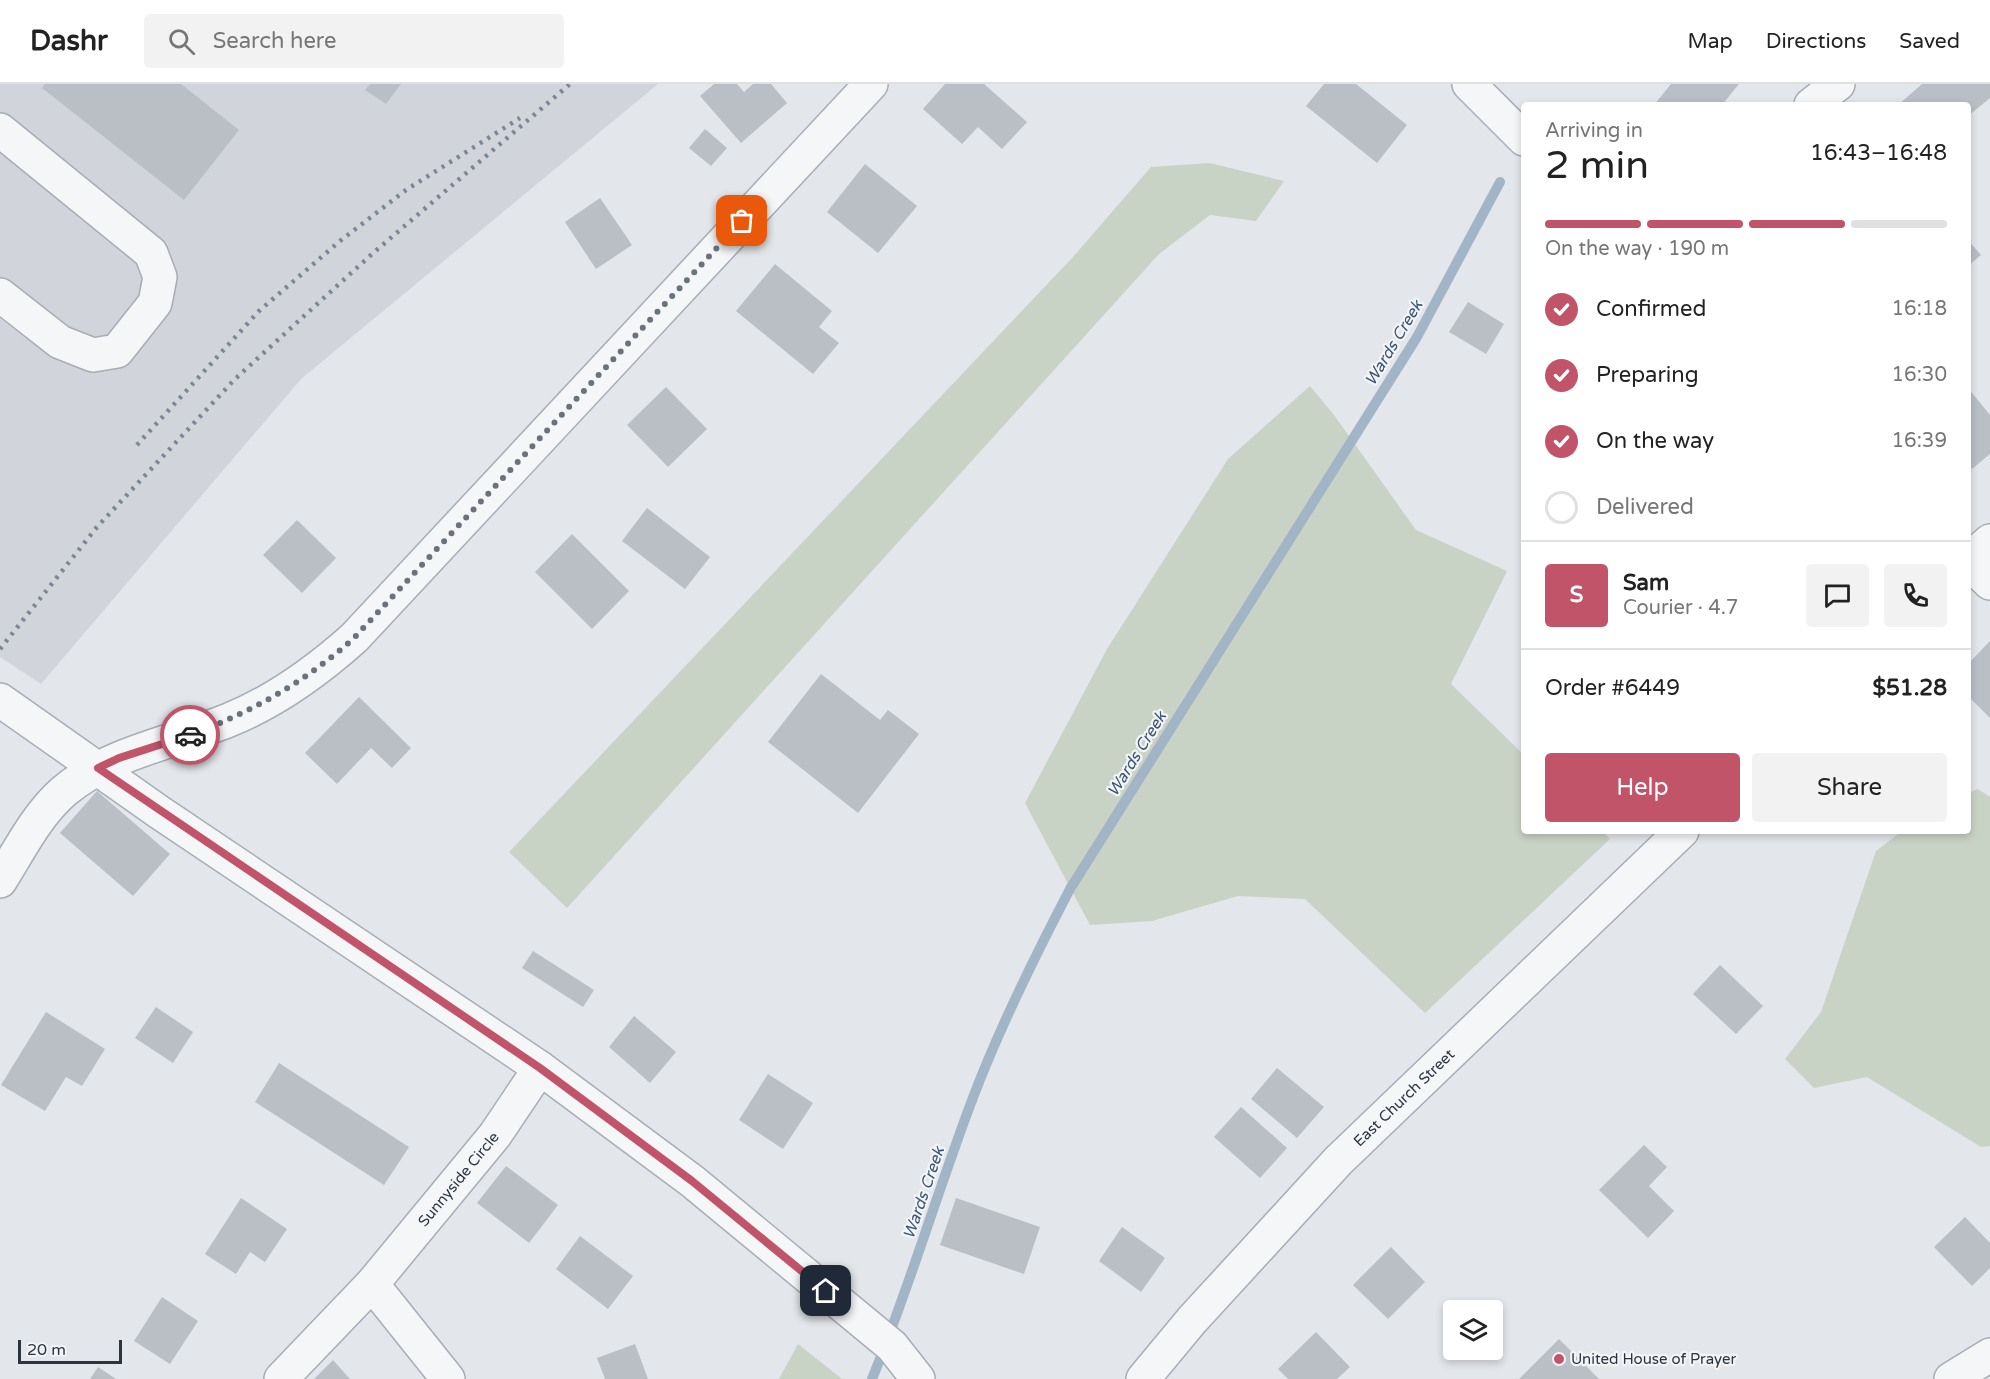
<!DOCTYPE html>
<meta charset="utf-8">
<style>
:root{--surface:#fff;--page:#f2f2f2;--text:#222;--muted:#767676;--line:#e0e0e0;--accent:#c2546a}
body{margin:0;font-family:"Varela Round",sans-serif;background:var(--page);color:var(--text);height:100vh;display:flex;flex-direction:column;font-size:22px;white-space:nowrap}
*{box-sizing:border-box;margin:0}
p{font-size:20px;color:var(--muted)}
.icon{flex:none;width:33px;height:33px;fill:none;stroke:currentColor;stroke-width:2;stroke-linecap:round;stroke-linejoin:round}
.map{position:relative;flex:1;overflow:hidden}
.panel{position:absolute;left:1521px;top:18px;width:450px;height:732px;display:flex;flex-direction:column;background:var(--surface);border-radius:6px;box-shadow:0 3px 9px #0003}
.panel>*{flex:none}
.buttons{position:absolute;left:1443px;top:1216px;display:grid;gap:12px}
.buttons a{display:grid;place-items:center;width:60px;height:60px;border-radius:6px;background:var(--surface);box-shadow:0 3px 9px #0003;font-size:30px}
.scale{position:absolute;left:18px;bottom:15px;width:104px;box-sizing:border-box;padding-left:6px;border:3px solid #2c3440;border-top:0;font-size:16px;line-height:21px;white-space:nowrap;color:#2c3440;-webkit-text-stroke:4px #f2f4f7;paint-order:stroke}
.pin{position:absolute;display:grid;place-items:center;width:51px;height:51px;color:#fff;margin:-26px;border-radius:12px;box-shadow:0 3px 9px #0006}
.courier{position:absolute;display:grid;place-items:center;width:60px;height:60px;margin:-30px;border:4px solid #c2546a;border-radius:50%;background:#fff;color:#222;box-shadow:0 2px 8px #0007}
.headline em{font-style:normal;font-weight:600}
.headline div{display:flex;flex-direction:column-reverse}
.headline{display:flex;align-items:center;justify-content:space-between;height:102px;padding:0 24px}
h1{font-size:39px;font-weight:600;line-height:45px}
.bar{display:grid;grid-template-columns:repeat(4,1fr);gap:9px 6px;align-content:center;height:72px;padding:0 24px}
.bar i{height:8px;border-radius:4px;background:var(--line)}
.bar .active{background:var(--accent)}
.bar p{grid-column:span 4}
.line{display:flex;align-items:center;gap:15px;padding:0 24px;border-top:2px solid var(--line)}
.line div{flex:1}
.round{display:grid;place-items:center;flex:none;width:63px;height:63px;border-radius:6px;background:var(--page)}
ol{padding:0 24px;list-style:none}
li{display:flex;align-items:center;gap:18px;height:66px}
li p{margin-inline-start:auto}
li .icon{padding:6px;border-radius:50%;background:var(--accent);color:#fff;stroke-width:4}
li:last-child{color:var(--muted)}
li i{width:33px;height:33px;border:3px solid var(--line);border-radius:50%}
.button{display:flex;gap:12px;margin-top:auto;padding:12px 24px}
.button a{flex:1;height:69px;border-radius:6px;background:var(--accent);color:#fff;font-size:24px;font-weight:600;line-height:69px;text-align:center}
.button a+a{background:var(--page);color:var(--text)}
header{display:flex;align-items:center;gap:36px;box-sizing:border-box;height:84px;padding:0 30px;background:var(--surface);border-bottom:2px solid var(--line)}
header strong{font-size:28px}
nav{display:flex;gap:33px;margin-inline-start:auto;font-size:21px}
.search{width:420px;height:54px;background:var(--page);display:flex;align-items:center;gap:15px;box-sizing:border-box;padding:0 21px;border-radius:6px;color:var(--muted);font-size:22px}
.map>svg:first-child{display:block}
</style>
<header>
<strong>Dashr</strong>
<div class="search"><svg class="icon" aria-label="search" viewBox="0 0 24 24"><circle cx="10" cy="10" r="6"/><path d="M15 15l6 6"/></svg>Search here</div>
<nav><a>Map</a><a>Directions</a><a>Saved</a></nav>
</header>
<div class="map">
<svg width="1990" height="1295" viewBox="0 0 1990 1295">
<rect width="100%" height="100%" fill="#e3e6ea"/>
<!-- built -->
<path fill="#d1d5db" d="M0,0H658L301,295L41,600L0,573Z"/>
<!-- green -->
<g fill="#c9d3c5">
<path d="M1209,79L1284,97L1256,137L1210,131L1159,170L567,824L509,768L1072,174L1151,83Z"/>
<path d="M1310,302L1334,331L1416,446L1507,487L1451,600L1524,671V747H1602L1610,755L1425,929L1305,815L1238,812L1152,837L1090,841L1025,719L1107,565L1228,375Z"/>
<path d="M1978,705L1990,713V1062L1981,1063L1867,993L1814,1004L1785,975L1821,928L1876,767L1902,747H1968V709Z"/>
<path d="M798,1260L842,1295H779Z"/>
</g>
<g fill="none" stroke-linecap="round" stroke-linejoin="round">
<!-- stream -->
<path stroke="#a1b5c6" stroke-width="10" d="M872,1295C910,1202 938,1105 974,1011C1001,940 1035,872 1070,805L1417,253L1500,98"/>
</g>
<!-- building -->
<g fill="#babfc6">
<path d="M45,0H181L239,46L184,116L42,4Z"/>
<path d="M370,0H401L386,20L365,6Z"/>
<path d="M714,0H737L744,8L753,0H771L787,19L741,59L700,12Z"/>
<path d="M945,0H984L1027,38L1002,65L978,43L962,60L923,25Z"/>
<path d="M1324,0H1356L1407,41L1377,79L1306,22Z"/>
<path d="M1671,0H1739L1722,21H1654Z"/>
<path d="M1922,0H1990V14L1968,32V21H1898Z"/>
<path d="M705,45L727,64L711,82L689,64Z"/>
<path d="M865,80L917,122L878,169L827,128Z"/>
<path d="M600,114L632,161L596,185L565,138Z"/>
<path d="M1968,156L1981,171L1968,182Z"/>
<path d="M775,180L832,227L819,243L839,259L813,290L736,227Z"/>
<path d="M1468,218L1504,240L1486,270L1449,248Z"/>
<path d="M666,303L707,345L668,383L627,341Z"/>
<path d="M1968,304L1990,331V370L1972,385L1968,380Z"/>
<path d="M647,424L710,473L685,505L622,457Z"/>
<path d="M297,436L336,474L302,509L263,471Z"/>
<path d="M572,450L629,507L592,545L535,488Z"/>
<path d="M1990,557V634L1968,612V580Z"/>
<path d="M821,590L880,636L888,626L919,650L858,729L768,658Z"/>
<path d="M359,613L411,664L392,684L371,664L337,700L305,669Z"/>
<path d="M97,707L170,770L133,812L60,749Z"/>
<path d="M533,867L594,906L583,923L522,884Z"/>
<path d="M1720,881L1763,922L1736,950L1693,910Z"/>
<path d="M156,923L193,948L173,979L135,954Z"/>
<path d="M46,928L105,965L82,1002L66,993L45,1027L1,1001Z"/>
<path d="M634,932L676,968L650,999L609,963Z"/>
<path d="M279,979L409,1063L384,1101L255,1018Z"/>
<path d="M1277,984L1324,1023L1297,1054L1251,1015Z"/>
<path d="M768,990L813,1019L783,1065L739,1036Z"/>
<path d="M1241,1023L1287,1064L1260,1094L1214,1053Z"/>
<path d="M1644,1061L1667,1083L1649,1102L1674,1127L1648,1154L1599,1106Z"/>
<path d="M506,1082L558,1121L529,1159L477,1119Z"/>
<path d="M241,1114L287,1145L265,1178L250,1168L236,1190L205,1170Z"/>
<path d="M956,1114L1040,1143L1024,1190L940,1161Z"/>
<path d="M1965,1133L1990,1159V1184L1972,1202L1934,1163Z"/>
<path d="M1122,1143L1165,1174L1141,1208L1099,1177Z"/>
<path d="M580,1152L633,1192L608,1225L556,1185Z"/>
<path d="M1391,1163L1425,1198L1388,1235L1353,1201Z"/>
<path d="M162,1213L198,1237L170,1280L134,1257Z"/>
<path d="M1316,1248L1350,1283L1337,1295H1288L1278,1285Z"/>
<path d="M1559,1255L1599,1295H1519Z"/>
<path d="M635,1260L648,1295H605L597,1274Z"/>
<path d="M333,1276L350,1295H314Z"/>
<path d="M98,1283L116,1295H90Z"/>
</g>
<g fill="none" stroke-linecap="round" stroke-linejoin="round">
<defs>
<g id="minor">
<path d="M1469,0L1524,55"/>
<path d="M1811,21L1838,0"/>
<path d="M0,46L151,169L160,193L155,219L117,267L93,271L60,258L0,211"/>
<path d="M1968,476L1990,457"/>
<path d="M1968,478L1990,499"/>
<path d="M0,616L159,728L540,984L692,1097L892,1262L918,1295"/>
<path d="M0,797C19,767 36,732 63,708C110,668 173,659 229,636C276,617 317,587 354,554L871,0"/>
<path id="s1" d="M372,1200L495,1051L540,984"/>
<path d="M281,1295L372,1200L448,1295"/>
<path id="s2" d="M1143,1295L1192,1236L1338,1077L1682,747"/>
<path d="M1951,1295L1990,1271"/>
</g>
</defs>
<!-- minor casing -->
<use href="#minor" stroke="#a8adb4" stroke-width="36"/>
<!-- minor -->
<use href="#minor" stroke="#f5f6f8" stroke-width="33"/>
<!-- rail -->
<g stroke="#7d8692" stroke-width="4.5" stroke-dasharray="3 6" stroke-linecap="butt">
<path d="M137,361L259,227L340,157L406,106L520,34"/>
<path d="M0,565L97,443L235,295L372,170L570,0"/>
</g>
</g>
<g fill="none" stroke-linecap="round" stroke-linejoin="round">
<!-- done -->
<path stroke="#6c727c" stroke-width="6" stroke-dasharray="0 10.8" d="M190,651C252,628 305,598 354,554L742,137"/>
<!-- route -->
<path stroke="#c2546a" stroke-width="8" d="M190,651L119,674L98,684L540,984L692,1097L826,1207"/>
</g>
<!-- markers -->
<circle fill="#c2546a" stroke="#f2f4f7" stroke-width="2" cx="1559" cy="1275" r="6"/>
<g text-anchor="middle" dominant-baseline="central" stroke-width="4.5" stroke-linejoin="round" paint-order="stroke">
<!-- street labels -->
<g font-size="15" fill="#2c3440" stroke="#f2f4f7">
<text stroke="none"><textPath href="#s2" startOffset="384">East Church Street</textPath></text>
<text stroke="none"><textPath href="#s1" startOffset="136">Sunnyside Circle</textPath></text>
</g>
<!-- poi labels -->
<g font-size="15" fill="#2c3440" stroke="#f2f4f7" text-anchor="start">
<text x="1571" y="1275">United House of Prayer</text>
</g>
<!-- water labels -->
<g font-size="16" font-style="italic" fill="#3a5570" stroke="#f2f4f7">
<text transform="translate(1394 259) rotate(-59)">Wards Creek</text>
<text transform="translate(1137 670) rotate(-58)">Wards Creek</text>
<text transform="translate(924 1109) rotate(-71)">Wards Creek</text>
</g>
</g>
</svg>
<div class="buttons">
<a><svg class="icon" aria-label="layers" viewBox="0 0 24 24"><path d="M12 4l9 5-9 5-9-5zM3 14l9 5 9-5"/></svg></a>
</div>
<div class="scale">20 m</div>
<div class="pin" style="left:742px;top:137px;background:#ea580c"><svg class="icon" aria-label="bag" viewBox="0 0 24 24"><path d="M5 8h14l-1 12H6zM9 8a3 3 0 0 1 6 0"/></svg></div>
<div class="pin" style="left:826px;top:1207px;background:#1f2937"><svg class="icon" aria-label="home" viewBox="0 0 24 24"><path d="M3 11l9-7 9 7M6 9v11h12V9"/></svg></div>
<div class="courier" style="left:190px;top:651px"><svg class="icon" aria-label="car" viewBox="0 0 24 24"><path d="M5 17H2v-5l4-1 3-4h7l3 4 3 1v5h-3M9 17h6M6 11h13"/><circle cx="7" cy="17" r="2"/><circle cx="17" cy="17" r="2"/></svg></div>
<section class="panel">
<div class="headline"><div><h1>2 min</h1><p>Arriving in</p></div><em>16:43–16:48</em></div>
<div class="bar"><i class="active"></i><i class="active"></i><i class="active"></i><i></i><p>On the way · 190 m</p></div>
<ol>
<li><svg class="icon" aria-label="check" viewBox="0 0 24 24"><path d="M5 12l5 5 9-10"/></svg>Confirmed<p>16:18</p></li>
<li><svg class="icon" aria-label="check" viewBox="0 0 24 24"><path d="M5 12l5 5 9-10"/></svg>Preparing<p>16:30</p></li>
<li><svg class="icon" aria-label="check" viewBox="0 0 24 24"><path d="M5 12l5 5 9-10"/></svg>On the way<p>16:39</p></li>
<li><i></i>Delivered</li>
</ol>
<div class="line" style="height:108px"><b class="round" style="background:var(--accent);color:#fff">S</b><div><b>Sam</b><p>Courier · 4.7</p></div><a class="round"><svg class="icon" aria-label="chat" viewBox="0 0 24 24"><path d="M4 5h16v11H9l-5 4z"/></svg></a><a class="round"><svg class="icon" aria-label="phone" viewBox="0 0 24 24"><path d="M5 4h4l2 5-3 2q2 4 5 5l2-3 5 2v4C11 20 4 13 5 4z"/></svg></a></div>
<div class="line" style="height:78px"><div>Order #6449</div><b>$51.28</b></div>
<div class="button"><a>Help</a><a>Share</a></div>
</section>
</div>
